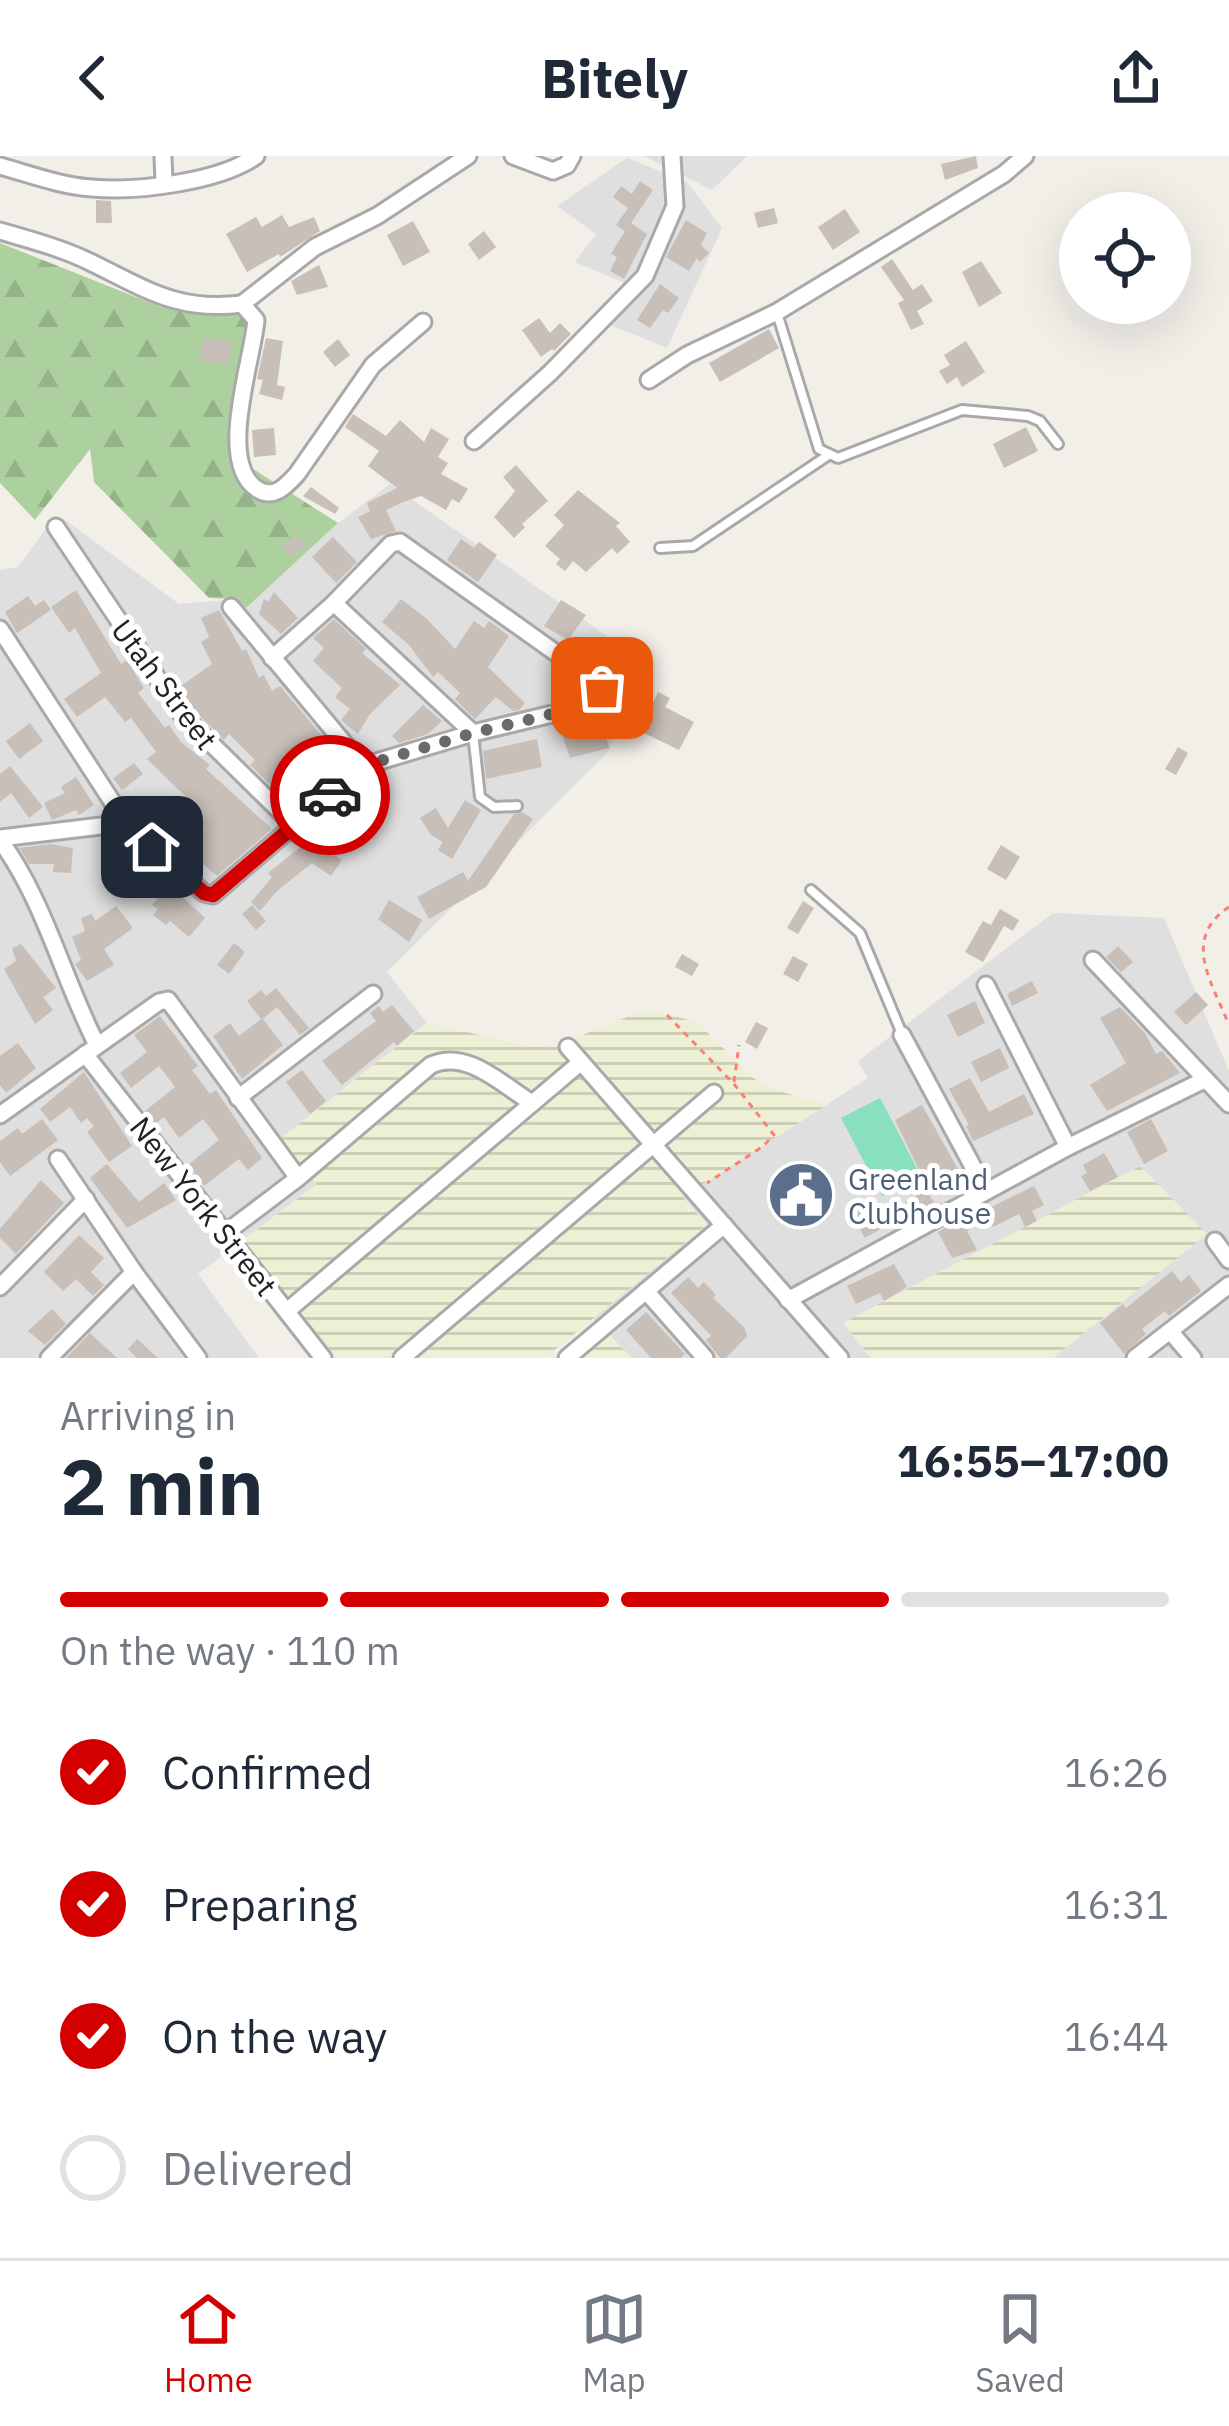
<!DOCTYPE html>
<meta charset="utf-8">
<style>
:root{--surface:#fff;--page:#f2f2f3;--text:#1f2937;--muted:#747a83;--line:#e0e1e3;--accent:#d40000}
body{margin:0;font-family:"IBM Plex Sans",sans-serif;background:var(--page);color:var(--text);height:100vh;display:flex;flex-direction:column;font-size:45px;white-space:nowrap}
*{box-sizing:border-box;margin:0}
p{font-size:39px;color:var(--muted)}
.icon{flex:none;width:66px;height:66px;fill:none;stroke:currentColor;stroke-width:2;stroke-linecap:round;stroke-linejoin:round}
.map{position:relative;height:1202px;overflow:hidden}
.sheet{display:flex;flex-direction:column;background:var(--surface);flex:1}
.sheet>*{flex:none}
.tools{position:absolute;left:1059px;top:36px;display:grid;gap:24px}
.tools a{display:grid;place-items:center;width:132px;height:132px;border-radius:50%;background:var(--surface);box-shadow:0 12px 48px #0002;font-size:60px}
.pin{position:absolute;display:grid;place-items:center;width:102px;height:102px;color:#fff;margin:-51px;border-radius:24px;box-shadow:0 6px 18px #0006}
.courier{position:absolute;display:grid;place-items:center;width:120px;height:120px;margin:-60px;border:9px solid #d40000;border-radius:50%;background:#fff;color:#222;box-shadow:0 3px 15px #0007}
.headline em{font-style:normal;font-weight:800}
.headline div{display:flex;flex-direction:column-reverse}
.headline{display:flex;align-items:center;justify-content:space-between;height:204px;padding:0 60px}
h1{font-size:78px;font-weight:800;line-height:90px}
.bar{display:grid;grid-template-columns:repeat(4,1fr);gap:18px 12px;align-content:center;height:144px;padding:0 60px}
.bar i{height:15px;border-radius:9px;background:var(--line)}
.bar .on{background:var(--accent)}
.bar p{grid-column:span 4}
ol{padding:0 60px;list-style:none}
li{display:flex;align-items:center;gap:36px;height:132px}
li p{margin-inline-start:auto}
li .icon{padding:12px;border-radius:50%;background:var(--accent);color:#fff;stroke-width:4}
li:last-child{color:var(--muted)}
li i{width:66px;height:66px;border:6px solid var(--line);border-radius:50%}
header{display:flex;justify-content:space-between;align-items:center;height:156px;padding:0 60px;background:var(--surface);font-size:54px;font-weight:800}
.tab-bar{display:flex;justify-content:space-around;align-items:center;height:168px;border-top:3px solid var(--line);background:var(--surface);font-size:33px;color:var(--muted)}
.tab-bar a{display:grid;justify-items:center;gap:6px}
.tab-bar .on{color:var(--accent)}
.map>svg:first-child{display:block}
</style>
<header><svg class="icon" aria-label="back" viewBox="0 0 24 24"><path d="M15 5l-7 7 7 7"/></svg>Bitely<svg class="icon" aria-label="share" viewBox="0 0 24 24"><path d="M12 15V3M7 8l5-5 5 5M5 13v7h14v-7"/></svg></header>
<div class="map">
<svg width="1229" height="1202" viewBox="0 0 1229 1202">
<defs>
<pattern id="farmland-rules" width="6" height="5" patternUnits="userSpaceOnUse" patternTransform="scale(3)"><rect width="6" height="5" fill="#eef0d5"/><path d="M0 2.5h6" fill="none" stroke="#ccceb7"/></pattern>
<pattern id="forest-firs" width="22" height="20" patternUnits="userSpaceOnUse" patternTransform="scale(3)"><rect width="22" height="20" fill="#add19e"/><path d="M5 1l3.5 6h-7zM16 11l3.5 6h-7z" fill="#95b388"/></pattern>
</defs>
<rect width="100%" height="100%" fill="#f2efe9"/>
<!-- residential -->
<g fill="#e0dfdf">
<path d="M644,0H747L712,34Z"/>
<path d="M627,2L687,26L722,72L667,192L610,169L627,128L575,106L596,78L557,50Z"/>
<path d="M390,328L645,507L608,596L387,816L427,867L280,983L317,1028L198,1118L259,1202H0V414L18,411L55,360L67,365L179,448L236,443L246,451L338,367Z"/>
<path d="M1053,757L1164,762L1229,915V1202H1053L1206,1078L1140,1010L844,1167L871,1202H632L593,1162L707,1069L683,1041L868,922L858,905Z"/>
</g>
<!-- farmland -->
<g fill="url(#farmland-rules)">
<path d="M647,853L697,866L753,922L778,935L828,948L683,1041L707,1069L545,1202H337L242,1085L317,1028L280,983L427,867L529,890L558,889Z"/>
<path d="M1140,1010L1207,1078L1053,1202H871L843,1167Z"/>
<path d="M606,1176L632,1202H576Z"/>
</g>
<!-- forest -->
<path fill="url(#forest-firs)" d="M0,87L161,151L247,156L228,297L338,367L246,452L236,443L209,442L94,326L90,293L35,364L0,327Z"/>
<!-- pitch -->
<path fill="#88e0be" d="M880,942L920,1018L882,1040L841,962Z"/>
<!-- building -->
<g fill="#c7bfb8">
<path d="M976,0L978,12L945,24L941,8Z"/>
<path d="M640,25L653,34L631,67L647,78L624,123L610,115L617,101L611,98L625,75L616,69L628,52L613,41L621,30L632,38Z"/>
<path d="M96,44L111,45L112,67H96Z"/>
<path d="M774,52L778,67L758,72L754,57Z"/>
<path d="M845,53L860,76L833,94L818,71Z"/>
<path d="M282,59L289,71L314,61L320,75L280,101L279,98L247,116L226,78L256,61L262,71Z"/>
<path d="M686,64L707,77L701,89L709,97L700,106L697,102L689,115L666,101Z"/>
<path d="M413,65L430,96L403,110L387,79Z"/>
<path d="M484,75L496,91L479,104L468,88Z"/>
<path d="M892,103L913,134L922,128L933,145L917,155L924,168L911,174L898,147L904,144L881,111Z"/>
<path d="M981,105L1002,137L979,151L962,116Z"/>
<path d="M319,109L328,131L297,139L291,125Z"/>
<path d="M660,128L679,142L668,157L663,154L650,172L637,164Z"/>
<path d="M539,162L550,177L560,167L571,178L554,195L552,193L541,201L522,174Z"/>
<path d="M769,173L779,192L720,226L709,207Z"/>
<path d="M203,182L232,185L229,208L200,205Z"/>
<path d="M266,182L283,185L277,229L285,231L282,244L259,238L263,224L257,223Z"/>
<path d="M338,183L350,199L335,211L323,196Z"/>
<path d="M966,185L985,216L962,231L957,221L947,228L939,215L950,209L944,199Z"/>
<path d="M353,258L386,280L400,264L424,286L431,272L449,283L438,301L448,307L441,318L468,333L459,347L452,343L446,354L421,340L403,346L386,354L396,375L371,383L358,361L370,355L367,347L397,332L368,310L379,295L345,271Z"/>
<path d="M1026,271L1038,295L1004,312L993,288Z"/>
<path d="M274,272L276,299L254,301L252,274Z"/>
<path d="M516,309L548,345L522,368L525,371L514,382L494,361L515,335L503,321Z"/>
<path d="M311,331L339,352L335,358L303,340Z"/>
<path d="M578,334L620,367L616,370L630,386L617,398L612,392L586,416L573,405L565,415L556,408L560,403L545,390L564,369L554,359Z"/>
<path d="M299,379L306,392L289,401L282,389Z"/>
<path d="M333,381L357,406L336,427L312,401Z"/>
<path d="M461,383L474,392L479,386L497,399L478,426L447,404Z"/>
<path d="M76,434L121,508L127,504L144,532L138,537L165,572L169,569L181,586L210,609L206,613L272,673L217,720L161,672L186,641L147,603L156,596L131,562L125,566L105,541L77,561L64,543L101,517L75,472L69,477L51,451Z"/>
<path d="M274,436L298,462L281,478L259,458L264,443L268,446Z"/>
<path d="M28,440L35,450L44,444L51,454L17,477L5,456Z"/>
<path d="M401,443L427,463L455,493L474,465L484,472L489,465L509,480L488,511L525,547L519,554L513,555L496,541L475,563L455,543L460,537L438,516L433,521L409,489L382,466Z"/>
<path d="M561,444L586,459L568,484L544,470Z"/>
<path d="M219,454L242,495L246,493L259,522L264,519L272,535L280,530L339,600L333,606L338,613L295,653L250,609L255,604L229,578L224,584L191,551L178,532L212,508L201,486L209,481L201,462Z"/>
<path d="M334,463L366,493L362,497L400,529L370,558L358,578L341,564L350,553L335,541L342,532L313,505L324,492L313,482Z"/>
<path d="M658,536L670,542L665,551L694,566L679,594L640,575Z"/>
<path d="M423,549L442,565L428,578L399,587L392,580Z"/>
<path d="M602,565L609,592L570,602L562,578Z"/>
<path d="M30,567L43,585L19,603L6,585Z"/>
<path d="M537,583L542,611L486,623L483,595Z"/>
<path d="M1178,591L1188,597L1176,619L1165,613Z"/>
<path d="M134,607L143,618L122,634L113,622Z"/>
<path d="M10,610L43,651L29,662L11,637L0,646V618Z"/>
<path d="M76,621L94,649L79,659L76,654L52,664L44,647L65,637L61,631Z"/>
<path d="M465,644L481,654L452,703L438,694L443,686L431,679L420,662L436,652L448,672Z"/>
<path d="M522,656L533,663L486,731L429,763L417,741L463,716L468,725L514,658Z"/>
<path d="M317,678L327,694L342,704L331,720L312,707L277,735L260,755L251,746L272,721L268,717Z"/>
<path d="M50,688L73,692L71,717L53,716L54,708H29L19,692Z"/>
<path d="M1001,689L1020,701L1006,724L987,713Z"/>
<path d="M115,700L143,702L141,731L113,730Z"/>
<path d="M169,729L205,762L189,781L170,765L166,769L153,759L158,753L152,749Z"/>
<path d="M389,744L422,764L409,786L378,763Z"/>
<path d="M803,745L814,752L798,778L787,772Z"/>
<path d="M252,749L266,765L256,774L242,758Z"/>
<path d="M116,750L133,772L104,793L114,809L87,825L75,808L81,804L72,781L85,775L81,762L92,758L95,765Z"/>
<path d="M1000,753L1019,764L1013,775L1004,770L983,806L965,796L983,765L991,769Z"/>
<path d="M234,787L245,796L229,818L217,809Z"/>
<path d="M21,788L56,832L43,841L53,854L35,868L4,813L16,805L12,792Z"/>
<path d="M1118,790L1133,806L1121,816L1106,801Z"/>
<path d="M682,798L699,808L692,820L675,811Z"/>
<path d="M793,800L808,808L798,826L783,818Z"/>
<path d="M1032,825L1038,837L1012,850L1007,838Z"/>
<path d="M276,832L309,872L300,879L277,851L263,863L283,889L242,923L213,880L230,867L239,880L261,863L247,845L261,834L266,840Z"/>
<path d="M1196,836L1208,849L1186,869L1174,856Z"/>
<path d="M975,845L985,867L958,881L947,859Z"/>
<path d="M392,849L414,875L397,890L394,886L342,929L322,905L376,865L370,857L379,850L383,856Z"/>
<path d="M1120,851L1145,877L1156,898L1162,895L1180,917L1107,955L1090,929L1126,907L1100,862Z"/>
<path d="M160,860L198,910L192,914L210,938L216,934L262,1002L248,1014L239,1003L204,1030L188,1009L219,984L203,963L179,982L164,961L155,968L145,955L175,931L159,910L131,932L120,917L147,896L134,879Z"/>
<path d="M756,866L768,872L757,893L745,886Z"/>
<path d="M18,887L36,912L6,937L0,929V900Z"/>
<path d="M1000,892L1009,912L981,926L971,906Z"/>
<path d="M302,914L326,945L310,958L286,926Z"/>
<path d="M84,916L132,990L109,1006L87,976L94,970L87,962L81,967L70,951L50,966L40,953Z"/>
<path d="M970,922L989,956L1024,938L1034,958L973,985L966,970L969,969L949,933Z"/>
<path d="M922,949L958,1013L918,1035L912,1023L921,1018L895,964Z"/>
<path d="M42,963L58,984L10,1020L0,1006V985L18,972L22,978Z"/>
<path d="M1151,963L1168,995L1144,1008L1127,976Z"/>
<path d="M1104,997L1118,1021L1090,1035L1081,1020L1087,1017L1083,1009Z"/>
<path d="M107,1008L139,1046L164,1027L176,1044L127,1072L90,1022Z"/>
<path d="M41,1024L64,1047L16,1098L0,1082V1073Z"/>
<path d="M1034,1030L1044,1049L1032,1055L1037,1065L1025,1071L1019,1058L993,1071L985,1054Z"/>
<path d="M926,1034L935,1048L913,1061L905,1046Z"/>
<path d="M873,1046L886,1070L865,1082L851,1058Z"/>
<path d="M968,1059L975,1070L967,1075L977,1094L952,1102L938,1076Z"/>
<path d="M79,1079L104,1102L91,1116L104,1129L93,1140L76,1123L63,1135L44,1116Z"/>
<path d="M894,1108L907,1131L884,1145L880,1137L856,1148L847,1130Z"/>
<path d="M1172,1115L1181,1126L1189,1119L1201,1135L1169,1160L1165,1155L1142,1173L1146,1178L1124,1198L1100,1167L1123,1148L1126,1152Z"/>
<path d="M688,1121L698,1132L704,1126L716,1139L713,1142L744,1171L747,1180L726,1202H720L706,1184L711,1180L671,1137Z"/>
<path d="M52,1153L66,1168L45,1189L28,1175Z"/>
<path d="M646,1156L685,1198L681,1202H651L626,1174Z"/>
<path d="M90,1177L117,1202H66Z"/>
<path d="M137,1183L158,1202H137L128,1193Z"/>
</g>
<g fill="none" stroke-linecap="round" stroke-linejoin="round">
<defs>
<g id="service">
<path d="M777,157L819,293L838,302L962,254L1028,260L1040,265L1058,288"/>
<path d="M660,392L693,390L827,300"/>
<path d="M473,577L480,641L494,651L517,650"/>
<path d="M811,734L860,777L902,878"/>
</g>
<g id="minor">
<path d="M163,0L164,27"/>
<path d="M513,0L553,15L567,9L572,0"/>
<path d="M0,10C29,18 61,30 92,32C136,36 220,26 256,0"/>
<path d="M0,75C30,84 62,92 90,106C146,133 177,156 242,148"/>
<path d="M242,148L256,164C253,203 216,306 257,333C274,344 286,330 297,318L373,209L423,166"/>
<path d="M242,148L315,91L377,60L468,0"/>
<path d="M649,224L687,199L777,156L1004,18L1025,0"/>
<path d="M474,285L550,217L645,120L675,50L672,0"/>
<path d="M56,371L182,559L294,669"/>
<path d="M334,447L473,577"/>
<path d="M231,451L363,610"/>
<path d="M0,473L126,667L204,737L213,739L363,610L473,577L598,547L602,539L598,527L400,386L391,388L334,447L272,502"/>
<path d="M0,682L126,667"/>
<path d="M0,684C45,746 62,820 96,887"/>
<path d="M1093,804L1229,948"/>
<path d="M986,829L1068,991"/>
<path d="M902,879L986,1035"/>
<path d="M568,891L840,1202"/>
<path d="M85,898L323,1202"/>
<path d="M238,942L373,838"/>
<path d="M0,959L159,846L168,844L298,1022L224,1078"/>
<path d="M58,1003L134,1116L198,1202"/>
<path d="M298,1022L431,909C467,893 501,928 532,947"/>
<path d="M1215,1085L1229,1104"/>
<path d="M0,1131L86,1043"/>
<path d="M646,1135L705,1202"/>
<path d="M788,1144L1068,991L1204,924"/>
<path d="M287,1155L581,906"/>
<path d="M1170,1175L1193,1202"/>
<path d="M49,1202L134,1116"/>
<path d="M402,1202L714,937"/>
<path d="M567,1202L724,1069"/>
<path d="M1135,1202L1229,1129"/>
</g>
</defs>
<!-- service casing -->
<use href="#service" stroke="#a9a9a9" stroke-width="14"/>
<!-- minor casing -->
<use href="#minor" stroke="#a9a9a9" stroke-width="21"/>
<!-- path -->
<g stroke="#fa8072" stroke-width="3" stroke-dasharray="6 6" stroke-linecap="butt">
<path d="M1229,751C1181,783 1212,826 1229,869"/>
<path d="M667,859L734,928L774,979L762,991L707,1027"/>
<path d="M734,926L739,889"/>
</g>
<!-- service -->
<use href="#service" stroke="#fff" stroke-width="8"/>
<!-- minor -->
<use href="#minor" stroke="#fff" stroke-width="15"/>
</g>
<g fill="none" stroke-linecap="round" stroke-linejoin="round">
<!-- done -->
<path stroke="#6b6a68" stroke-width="12" stroke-dasharray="0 21.6" d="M330,639L363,610L473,577L598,547L602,532"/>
<!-- route -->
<path stroke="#d40000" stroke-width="15" d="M152,691L204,737L213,739L330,639"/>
</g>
<!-- icons -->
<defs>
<symbol id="civic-disc" viewBox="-11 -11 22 22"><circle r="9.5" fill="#5c6f8a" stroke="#fff"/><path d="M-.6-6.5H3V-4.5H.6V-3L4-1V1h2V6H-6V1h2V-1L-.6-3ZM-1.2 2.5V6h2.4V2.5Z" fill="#fff"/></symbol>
</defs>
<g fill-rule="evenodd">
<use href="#civic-disc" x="763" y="1001" width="76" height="76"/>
</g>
<g text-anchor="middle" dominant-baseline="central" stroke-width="10" stroke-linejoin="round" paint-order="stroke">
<!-- street labels -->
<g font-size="30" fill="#222" stroke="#fff">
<text transform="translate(165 528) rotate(53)">Utah Street</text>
<text transform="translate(204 1050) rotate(52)">New York Street</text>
</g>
<!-- service labels -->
<g font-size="30" fill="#4e5e75" stroke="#fff" text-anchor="start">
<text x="848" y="1022">Greenland<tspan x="848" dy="34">Clubhouse</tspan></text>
</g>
</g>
</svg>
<div class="tools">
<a><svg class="icon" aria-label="locate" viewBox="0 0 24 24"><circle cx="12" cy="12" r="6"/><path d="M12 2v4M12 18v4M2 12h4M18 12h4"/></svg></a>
</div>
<div class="pin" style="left:602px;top:532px;background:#ea580c"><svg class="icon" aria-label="bag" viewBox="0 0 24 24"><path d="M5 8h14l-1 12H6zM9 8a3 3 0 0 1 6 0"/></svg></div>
<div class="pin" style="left:152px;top:691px;background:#1f2937"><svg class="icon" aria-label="home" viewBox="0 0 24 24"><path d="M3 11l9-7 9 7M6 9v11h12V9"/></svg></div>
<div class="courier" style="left:330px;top:639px"><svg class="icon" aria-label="car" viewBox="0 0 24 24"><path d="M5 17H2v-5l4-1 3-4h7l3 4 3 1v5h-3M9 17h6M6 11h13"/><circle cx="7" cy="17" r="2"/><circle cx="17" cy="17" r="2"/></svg></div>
</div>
<section class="sheet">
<div class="headline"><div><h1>2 min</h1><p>Arriving in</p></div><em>16:55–17:00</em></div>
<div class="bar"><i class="on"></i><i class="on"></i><i class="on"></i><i></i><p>On the way · 110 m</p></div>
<ol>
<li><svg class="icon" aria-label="check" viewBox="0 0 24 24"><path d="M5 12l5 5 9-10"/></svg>Confirmed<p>16:26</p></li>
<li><svg class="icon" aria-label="check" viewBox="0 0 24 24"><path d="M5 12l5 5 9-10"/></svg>Preparing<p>16:31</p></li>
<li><svg class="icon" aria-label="check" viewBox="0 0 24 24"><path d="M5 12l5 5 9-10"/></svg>On the way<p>16:44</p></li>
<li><i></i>Delivered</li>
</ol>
</section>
<nav class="tab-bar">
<a class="on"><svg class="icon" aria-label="home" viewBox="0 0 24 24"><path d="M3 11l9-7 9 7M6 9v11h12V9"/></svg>Home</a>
<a><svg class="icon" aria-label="map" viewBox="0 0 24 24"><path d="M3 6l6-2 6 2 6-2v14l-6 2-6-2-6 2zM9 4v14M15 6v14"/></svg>Map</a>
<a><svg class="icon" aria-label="saved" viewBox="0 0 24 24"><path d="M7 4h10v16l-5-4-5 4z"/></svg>Saved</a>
</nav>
